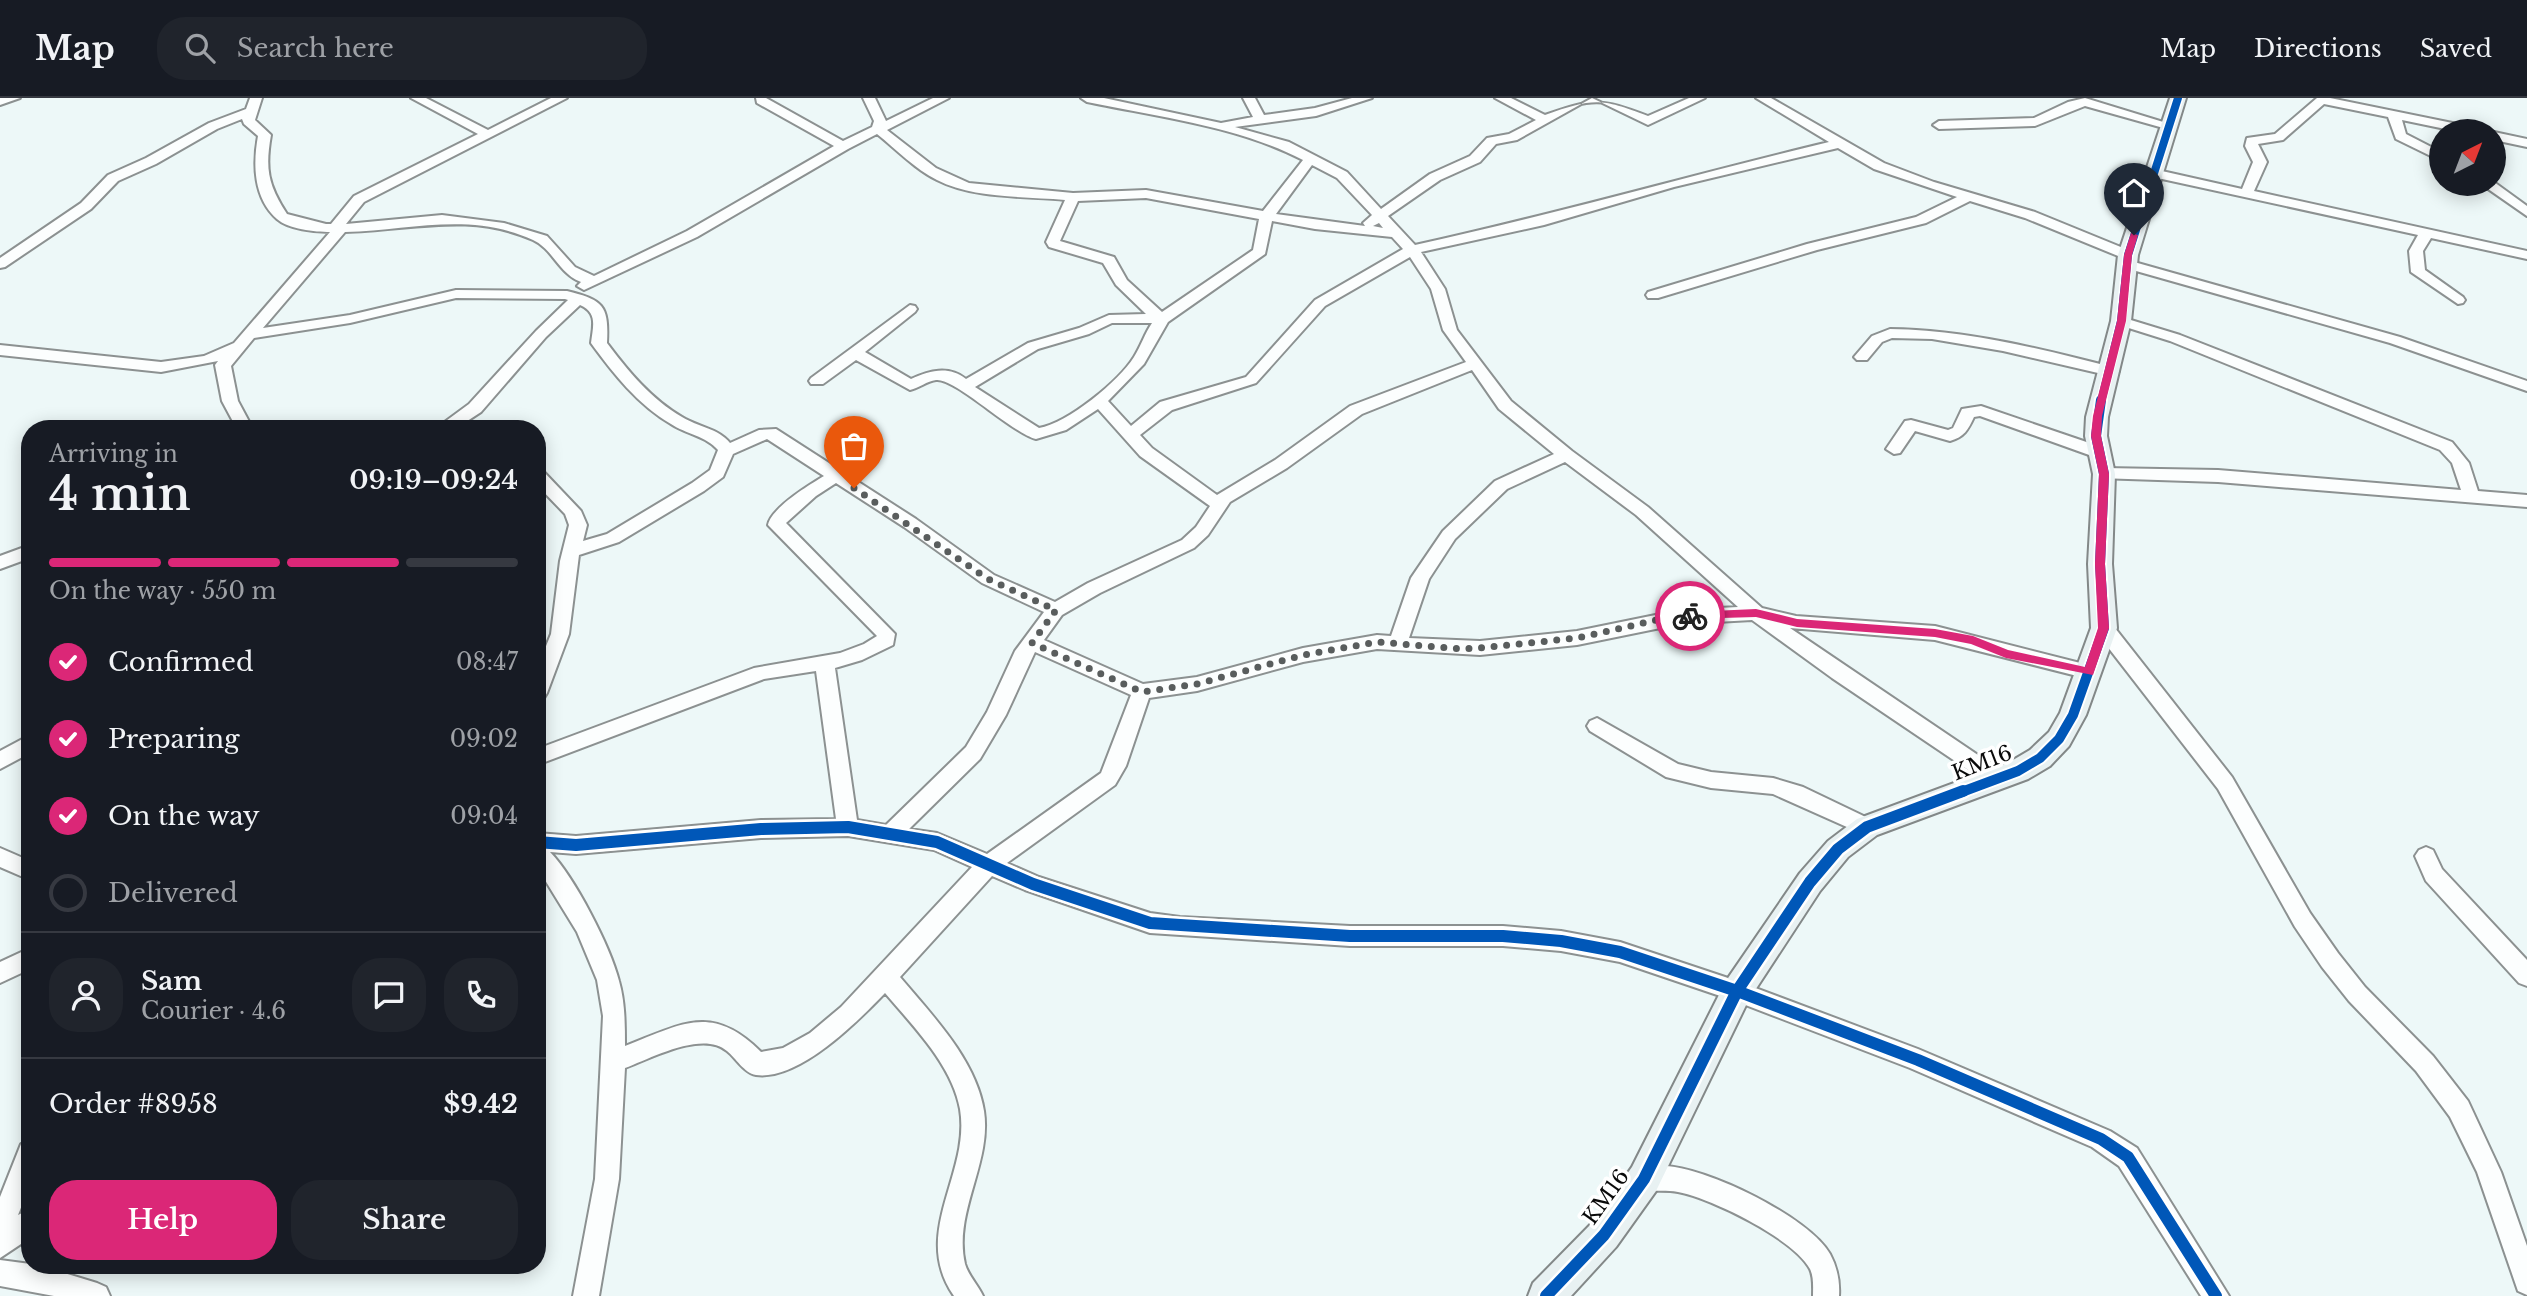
<!DOCTYPE html>
<meta charset="utf-8">
<style>
:root{--surface:#171b24;--page:#20242c;--text:#f1f3f6;--muted:#9ea1a6;--line:#363941;--accent:#db2777}
body{margin:0;font-family:"Libre Baskerville",serif;background:var(--page);color:var(--text);height:100vh;display:flex;flex-direction:column;font-size:26px;white-space:nowrap}
*{box-sizing:border-box;margin:0}
p{font-size:23px;color:var(--muted)}
.icon{flex:none;width:38px;height:38px;fill:none;stroke:currentColor;stroke-width:2;stroke-linecap:round;stroke-linejoin:round}
.map{position:relative;flex:1;overflow:hidden}
.side{position:absolute;left:21px;top:322px;width:525px;height:854px;display:flex;flex-direction:column;background:var(--surface);border-radius:28px;box-shadow:0 4px 18px #0003}
.side>*{flex:none}
.needle{width:46px;rotate:42deg}
.tools{position:absolute;left:2429px;top:21px;display:grid;gap:14px}
.tools a{display:grid;place-items:center;width:77px;height:77px;border-radius:50%;background:var(--surface);box-shadow:0 4px 18px #0003;font-size:35px}
.pin{position:absolute;display:grid;place-items:center;width:60px;height:60px;color:#fff;margin:-72px -30px;border-radius:50% 50% 50% 0;rotate:-45deg;box-shadow:0 0 7px #0007}
.pin .icon{rotate:45deg}
.courier{position:absolute;display:grid;place-items:center;width:70px;height:70px;margin:-35px;border:5px solid #db2777;border-radius:50%;background:#fff;color:#222;box-shadow:0 2px 9px #0007}
.summary em{font-style:normal;font-weight:600}
.summary div{display:flex;flex-direction:column-reverse}
.summary{display:flex;align-items:center;justify-content:space-between;height:119px;padding:0 28px}
h1{font-size:46px;font-weight:600;line-height:52px}
.bar{display:grid;grid-template-columns:repeat(4,1fr);gap:10px 7px;align-content:center;height:84px;padding:0 28px}
.bar i{height:9px;border-radius:5px;background:var(--line)}
.bar .on{background:var(--accent)}
.bar p{grid-column:span 4}
.line{display:flex;align-items:center;gap:18px;padding:0 28px;border-top:2px solid var(--line)}
.line div{flex:1}
.round{display:grid;place-items:center;flex:none;width:74px;height:74px;border-radius:28px;background:var(--page)}
ol{padding:0 28px;list-style:none}
li{display:flex;align-items:center;gap:21px;height:77px}
li p{margin-inline-start:auto}
li .icon{padding:7px;border-radius:50%;background:var(--accent);color:#fff;stroke-width:4}
li:last-child{color:var(--muted)}
li i{width:38px;height:38px;border:4px solid var(--line);border-radius:50%}
.cta{display:flex;gap:14px;margin-top:auto;padding:14px 28px}
.cta a{flex:1;height:80px;border-radius:28px;background:var(--accent);color:#fff;font-size:28px;font-weight:600;line-height:80px;text-align:center}
.cta a+a{background:var(--page);color:var(--text)}
header{display:flex;align-items:center;gap:42px;box-sizing:border-box;height:98px;padding:0 35px;background:var(--surface);border-bottom:2px solid var(--line)}
header strong{font-size:33px}
nav{display:flex;gap:38px;margin-inline-start:auto;font-size:24px}
.search{width:490px;height:63px;background:var(--page);display:flex;align-items:center;gap:18px;box-sizing:border-box;padding:0 24px;border-radius:28px;color:var(--muted);font-size:26px}
.map>svg:first-child{display:block}
</style>
<header>
<strong>Map</strong>
<div class="search"><svg class="icon" aria-label="search" viewBox="0 0 24 24"><circle cx="10" cy="10" r="6"/><path d="M15 15l6 6"/></svg>Search here</div>
<nav><a>Map</a><a>Directions</a><a>Saved</a></nav>
</header>
<div class="map">
<svg width="2527" height="1198" viewBox="0 0 2527 1198">
<rect width="100%" height="100%" fill="#edf8f8"/>
<g fill="none" stroke-linecap="round" stroke-linejoin="round">
<defs>
<g id="street">
<path d="M0,0H20L0,7Z"/>
<path d="M250,0H262L255,22L271,37C265,71 268,87 287,116L326,126H331L354,98L478,36L411,0H426L488,32L551,0H567L364,104L346,126L442,117L504,125L547,138L575,169L594,178L687,133L834,48L757,5L756,0H766L843,43L872,29L874,23L863,0H875L886,23L933,0H949L887,32L936,70L969,85L1073,95L1146,92L1263,113L1303,62C1237,28 1159,19 1087,4L1081,0H1104L1221,25L1253,19L1243,0H1255L1264,17L1315,10L1352,0H1372L1316,18L1235,29L1289,44L1347,74L1381,111L1430,76L1470,58L1487,40L1509,36L1536,22L1495,0H1511L1545,17C1594,0 1600,0 1648,18L1689,0H1705L1648,27L1592,0L1517,42L1496,46L1480,64L1440,82L1388,118L1415,147C1554,117 1690,77 1829,44L1756,0H1771L1884,65L1934,84L2035,114L2133,154V160H2123L2025,120L1970,103L1926,125L1817,152L1658,200H1648L1646,197L1648,194L1807,146L1916,119L1957,99L1874,71L1838,50L1674,89L1544,127L1421,154L1445,191L1457,232L1511,303L1572,353L1648,409L1762,510L1796,518L1935,528L2096,569L2098,574L2096,579L2089,581L1935,542L1790,530L2006,676L2009,682L2006,688L1999,690L1992,688L1832,580L1752,522L1680,526L1577,547L1480,557L1377,551L1303,564L1197,593L1149,600L1126,668L1115,687L1007,765L1039,779L1150,815L1180,819L1350,828H1503L1561,833L1620,844L1737,883L1918,951L2110,1033L2137,1050L2229,1198H2201L2119,1068L2092,1049L1910,970L1735,903L1620,864L1561,853L1503,848H1350L1150,835L1025,792L992,778L900,879C932,917 976,962 984,1013C992,1065 953,1114 965,1166C968,1177 978,1187 983,1198H954C910,1135 971,1076 960,1011C952,967 913,928 885,895C858,923 799,983 756,977C744,975 736,960 727,953C703,932 651,960 625,970L619,1081L599,1198H573L595,1081L603,918L597,882L577,834L537,769V735L576,738L761,722L836,721L816,573L764,581L537,667V651L754,570L840,555L864,546L877,538L768,427C771,410 809,387 824,378L767,341L733,356L723,379L704,393L619,444L579,457L569,536L547,595L544,600L537,602V570L551,536L560,463L569,427L565,416L537,387V372L543,373L581,413L587,427L583,443L607,436L692,385L710,372L718,352C706,338 686,336 671,326C638,307 613,275 591,245C593,228 598,215 580,207L546,239L481,314L455,331H435L469,306L536,233L568,202L565,201L456,200L350,225L254,240L231,268L238,303L253,331H237L222,303L215,267L218,263L161,274L0,257V247L161,264L204,258L234,245L330,134C315,134 288,131 277,121C253,100 253,65 258,38L244,26L242,21L217,31L156,66L118,83L91,111L5,169L0,170V160L81,105L108,77L146,60L209,25L246,11ZM877,36C897,52 915,71 937,82C974,101 1024,98 1065,102L1046,144L1049,149L1103,165L1116,187L1146,216L1109,217L1079,230L1028,245L966,281C948,267 929,273 911,281L865,254L915,214L917,211L915,208L910,207L811,280L809,283L811,286H823L856,262L910,292C919,290 927,283 936,282C954,279 1012,335 1036,341L1066,332L1098,311L1140,358L1210,408L1196,429L1182,442L1088,485L1055,504L994,477L916,421L776,331L759,332L730,345C718,330 698,329 682,319C651,301 628,273 607,245C609,207 603,202 567,193L456,192L350,217L263,230L345,134C410,133 468,113 533,142C553,151 559,176 581,184L577,188L584,192L697,139L848,51ZM1312,67L1337,80L1372,117L1363,125L1365,128L1276,116ZM1146,100L1259,121L1253,152L1162,214L1127,182L1114,159L1060,143L1078,103ZM1272,123L1315,131L1392,139L1403,151L1315,202L1246,279L1160,304L1131,328L1108,303L1144,266L1168,224L1265,156ZM1379,125L1383,130L1373,128ZM1410,159L1431,191L1443,232L1466,264L1350,308L1275,362L1217,397L1152,350L1140,337L1172,312L1256,285L1325,208ZM1112,225H1152C1145,235 1141,248 1134,259C1119,283 1068,325 1039,330L975,289L1038,251L1089,236ZM1472,272L1499,311L1554,356L1495,383L1443,433L1411,480L1391,538L1377,537L1303,550L1197,579L1143,586L1044,542L1062,517L1100,495L1194,450L1208,437L1230,404L1287,370L1362,316ZM1565,364L1636,417L1738,509L1680,512L1577,533L1480,543L1409,540L1429,481L1455,441L1507,391ZM836,385L904,429L982,485L1044,514L1015,553L987,614L966,649L886,727L857,722L835,570L862,562L893,547L895,536L786,425L816,398ZM1035,554L1131,597L1101,675L987,756L937,735L909,731L980,661L1006,617ZM848,738L934,752L972,769L841,909L810,935L783,950L761,954C712,905 682,926 625,948C625,926 625,904 619,883C610,848 575,780 550,754L576,756L761,740Z"/>
<path d="M2085,0L2173,27L2167,31L2085,8L2035,28L1939,31L1933,27L1939,23L2034,20L2068,4Z"/>
<path d="M2317,0H2330L2472,29L2478,33H2455L2402,22L2406,36L2441,54V63L2396,41L2388,19L2324,6L2283,42L2258,46L2267,64L2254,93L2527,153V161L2431,140L2423,153L2425,172L2463,199L2465,202L2463,205L2458,206L2411,174L2409,153L2418,137L2153,79L2146,75L2153,71L2242,91L2253,64L2245,48L2247,40L2275,36Z"/>
<path d="M2494,34L2527,41V49L2494,42Z"/>
<path d="M2494,84L2527,108V118L2481,86Z"/>
<path d="M2127,162L2400,239L2527,283V293L2390,245L2122,169L2120,166Z"/>
<path d="M2121,219L2180,237L2452,344L2469,365L2478,393L2527,397V409L2218,384L2098,380L2096,376L2104,370L2218,372L2461,392L2452,365L2440,352L2170,243L2116,226L2114,223Z"/>
<path d="M1890,231C1967,232 2042,251 2116,270L2119,273L2111,278L2003,253L1932,241L1892,240L1882,244L1867,262H1857L1854,259L1872,238Z"/>
<path d="M1981,308L2104,350L2106,354L2104,358H2092L1980,318L1974,319C1968,332 1964,339 1950,343L1915,333L1900,355L1894,356L1886,351L1905,323L1911,322L1948,332L1953,330L1962,311Z"/>
<path d="M30,447V460L0,471V458Z"/>
<path d="M2104,523L2111,525L2232,679L2310,815L2338,855L2365,889L2433,958L2468,1003L2501,1074L2527,1148V1197L2518,1193L2477,1074L2450,1019L2416,973L2349,903L2322,869L2295,829L2218,691L2097,535L2095,530L2097,525Z"/>
<path d="M1597,620L1678,666L1711,674L1773,680L1803,689L1874,723L1877,729L1874,735L1867,738L1773,696L1711,690L1666,679L1590,633L1587,628L1590,623Z"/>
<path d="M30,637V655L0,671V653Z"/>
<path d="M2426,749L2433,752L2442,771L2527,862V888L2519,885L2426,783L2415,758L2419,752Z"/>
<path d="M0,750L30,763V782L0,769Z"/>
<path d="M30,850V871L0,885V864Z"/>
<path d="M30,1042V1087L18,1117L30,1111V1140L0,1160V1099L21,1046Z"/>
<path d="M1664,1068C1706,1069 1809,1119 1830,1156C1837,1169 1840,1183 1839,1198H1813C1813,1190 1814,1179 1810,1171C1794,1141 1711,1100 1678,1094C1663,1091 1649,1095 1635,1090L1632,1081L1635,1072L1644,1069Z"/>
<path d="M0,1162L38,1167L97,1185L106,1189L110,1198H54L0,1188Z"/>
</g>
<path id="secondary" d="M2170,0H2186L2138,157L2131,223L2108,319L2107,338L2115,376L2112,466L2117,530L2086,617L2069,648L2050,668L2028,681L1877,737L1848,759L1820,793L1748,903L1656,1093L1616,1149L1571,1198H1528L1533,1185L1592,1125L1632,1069L1726,883L1800,775L1828,743L1857,721L2008,665L2030,652L2049,634L2060,615L2091,530L2088,466L2093,376L2085,338L2086,319L2111,223L2118,157Z"/>
</defs>
<!-- street casing -->
<use href="#street" stroke="#8c9191" stroke-width="4"/>
<!-- secondary casing -->
<use href="#secondary" stroke="#838888" stroke-width="4"/>
<!-- street -->
<use href="#street" fill="#fcfefe" fill-rule="evenodd"/>
<!-- secondary -->
<use href="#secondary" fill="#e8f1f2" fill-rule="evenodd"/>
<defs>
<path id="cycleway-far2" d="M2101,304L2121,223L2128,157L2178,0"/>
<path id="cycleway-far1" d="M1959,695L2018,673L2040,660L2059,641L2073,617L2104,530L2100,466L2104,376L2096,338L2101,302"/>
<g id="cycleway">
<path d="M537,744L576,747L761,731L848,729L937,744L1033,786L1150,825L1350,838H1503L1561,843L1620,854L1737,893L1918,962L2101,1041L2128,1059L2216,1198"/>
<path d="M1546,1198L1604,1137L1644,1081L1737,893L1810,784L1838,751L1867,729L1963,693"/>
</g>
</defs>
<!-- cycleway-far2 casing -->
<use href="#cycleway-far2" stroke="#fff" stroke-width="11"/>
<!-- cycleway-far1 casing -->
<use href="#cycleway-far1" stroke="#fff" stroke-width="14"/>
<!-- cycleway casing -->
<use href="#cycleway" stroke="#fff" stroke-width="17"/>
<!-- cycleway-far2 -->
<use href="#cycleway-far2" stroke="#0057b8" stroke-width="8"/>
<!-- cycleway-far1 -->
<use href="#cycleway-far1" stroke="#0057b8" stroke-width="10"/>
<!-- cycleway -->
<use href="#cycleway" stroke="#0057b8" stroke-width="12"/>
</g>
<!-- route -->
<path fill="#db2777" d="M2131,135L2138,137L2132,157L2126,223L2102,318L2101,338L2109,376L2105,466L2109,530L2093,577L2006,560L1971,546L1935,539L1797,529L1756,519L1687,521V515L1690,514L1756,511L1797,521L1935,531L1973,538L2008,552L2085,569L2098,530L2095,466L2099,376L2091,338L2093,318L2117,223L2124,157Z"/>
<g fill="none" stroke-linecap="round" stroke-linejoin="round">
<!-- done -->
<path stroke="#595d5d" stroke-width="7" stroke-dasharray="0 12.6" d="M854,390L988,481L1056,512L1032,545L1142,594L1197,586L1303,557L1377,544L1462,551L1480,550L1577,540L1657,522L1690,518"/>
</g>
<g text-anchor="middle" dominant-baseline="central" stroke-width="7" stroke-linejoin="round" paint-order="stroke">
<!-- street labels -->
<g font-size="21" fill="#0a0a0a" stroke="#fff">
<text transform="translate(1982 665) rotate(-21)">KM16</text>
<text transform="translate(1606 1099) rotate(-54)">KM16</text>
</g>
</g>
</svg>
<div class="tools">
<a><svg class="needle" viewBox="-14 -14 28 28"><path d="M0-13l5 13h-10z" fill="#e53935"/><path d="M0 13l5-13h-10z" fill="#9ea1a6"/></svg></a>
</div>
<div class="pin" style="left:854px;top:390px;background:#ea580c"><svg class="icon" aria-label="bag" viewBox="0 0 24 24"><path d="M5 8h14l-1 12H6zM9 8a3 3 0 0 1 6 0"/></svg></div>
<div class="pin" style="left:2134px;top:137px;background:#1f2937"><svg class="icon" aria-label="home" viewBox="0 0 24 24"><path d="M3 11l9-7 9 7M6 9v11h12V9"/></svg></div>
<div class="courier" style="left:1690px;top:518px"><svg class="icon" aria-label="bike" viewBox="0 0 24 24"><circle cx="6" cy="16" r="4"/><circle cx="18" cy="16" r="4"/><path d="M6 16l4-8h5l3 8M10 8l3 8H6M13 5h3"/></svg></div>
<section class="side">
<div class="summary"><div><h1>4 min</h1><p>Arriving in</p></div><em>09:19–09:24</em></div>
<div class="bar"><i class="on"></i><i class="on"></i><i class="on"></i><i></i><p>On the way · 550 m</p></div>
<ol>
<li><svg class="icon" aria-label="check" viewBox="0 0 24 24"><path d="M5 12l5 5 9-10"/></svg>Confirmed<p>08:47</p></li>
<li><svg class="icon" aria-label="check" viewBox="0 0 24 24"><path d="M5 12l5 5 9-10"/></svg>Preparing<p>09:02</p></li>
<li><svg class="icon" aria-label="check" viewBox="0 0 24 24"><path d="M5 12l5 5 9-10"/></svg>On the way<p>09:04</p></li>
<li><i></i>Delivered</li>
</ol>
<div class="line" style="height:126px"><a class="round"><svg class="icon" aria-label="person" viewBox="0 0 24 24"><circle cx="12" cy="8" r="4"/><path d="M4 21q1-7 8-7t8 7"/></svg></a><div><b>Sam</b><p>Courier · 4.6</p></div><a class="round"><svg class="icon" aria-label="chat" viewBox="0 0 24 24"><path d="M4 5h16v11H9l-5 4z"/></svg></a><a class="round"><svg class="icon" aria-label="phone" viewBox="0 0 24 24"><path d="M5 4h4l2 5-3 2q2 4 5 5l2-3 5 2v4C11 20 4 13 5 4z"/></svg></a></div>
<div class="line" style="height:91px"><div>Order #8958</div><b>$9.42</b></div>
<div class="cta"><a>Help</a><a>Share</a></div>
</section>
</div>
